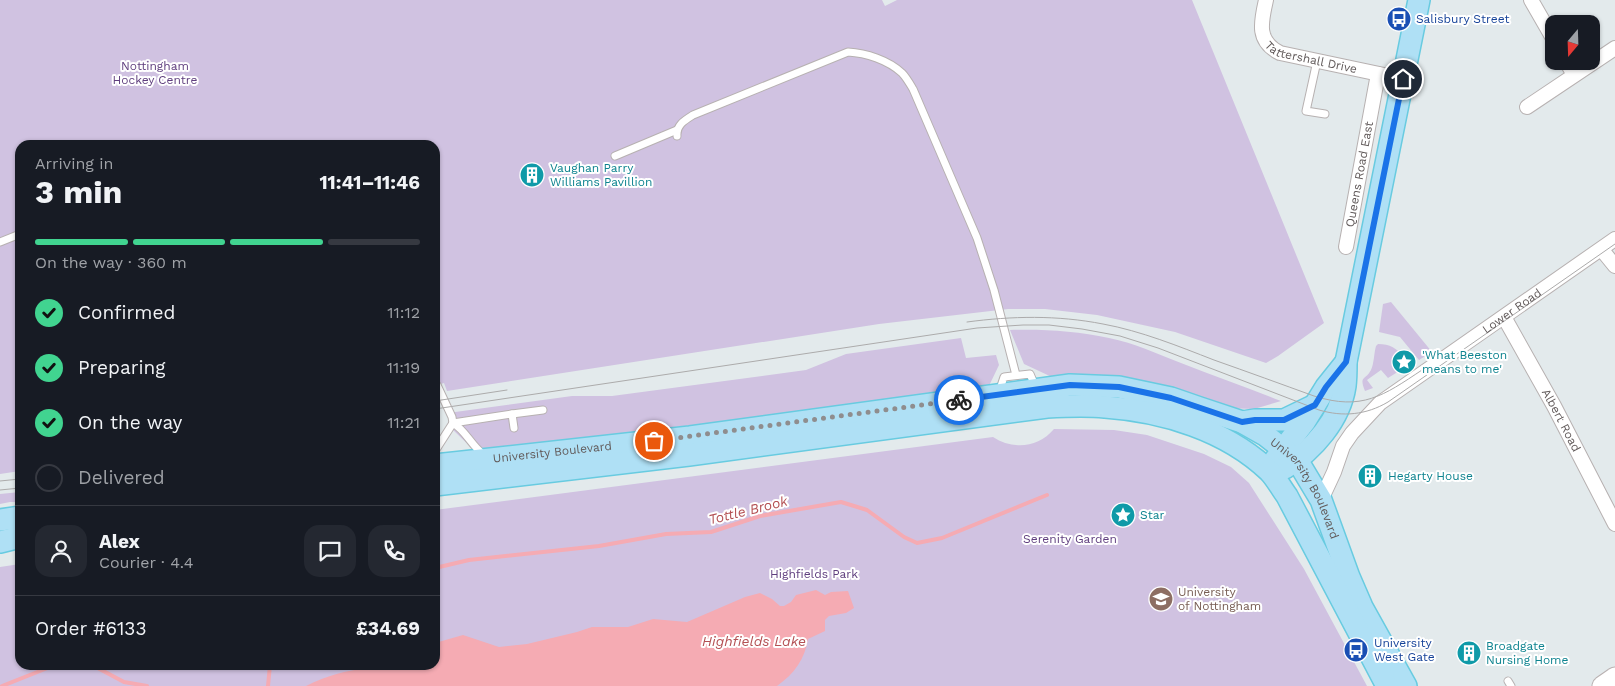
<!DOCTYPE html>
<meta charset="utf-8">
<style>
:root{--surface:#171b24;--page:#242831;--text:#f1f3f6;--muted:#9ea1a6;--line:#363941;--accent:#41d490}
body{margin:0;font-family:"Work Sans",sans-serif;background:var(--page);color:var(--text);height:100vh;display:flex;flex-direction:column;font-size:19px;white-space:nowrap}
*{box-sizing:border-box;margin:0}
p{font-size:16px;color:var(--muted)}
.icon{flex:none;width:28px;height:28px;fill:none;stroke:currentColor;stroke-width:2;stroke-linecap:round;stroke-linejoin:round}
.map{position:relative;flex:1;overflow:hidden}
.panel{position:absolute;left:15px;top:140px;width:425px;height:530px;display:flex;flex-direction:column;background:var(--surface);border-radius:15px;box-shadow:0 1px 4px #0004}
.panel>*{flex:none}
.needle{width:32px;rotate:199deg}
.fabs{position:absolute;left:1545px;top:15px;display:grid;gap:10px}
.fabs a{display:grid;place-items:center;width:55px;height:55px;border-radius:10px;background:var(--surface);box-shadow:0 1px 4px #0004;font-size:25px}
.pin{position:absolute;display:grid;place-items:center;width:42px;height:42px;color:#fff;margin:-21px;border:2px solid #fff;border-radius:50%;box-shadow:0 1px 5px #0007}
.courier{position:absolute;display:grid;place-items:center;width:50px;height:50px;margin:-25px;border:4px solid #1a73e8;border-radius:50%;background:#fff;color:#222;box-shadow:0 1px 6px #0007}
.headline em{font-style:normal;font-weight:700}
.headline div{display:flex;flex-direction:column-reverse}
.headline{display:flex;align-items:center;justify-content:space-between;height:85px;padding:0 20px}
h1{font-size:32px;font-weight:700;line-height:38px}
.bar{display:grid;grid-template-columns:repeat(4,1fr);gap:8px 5px;align-content:center;height:60px;padding:0 20px}
.bar i{height:6px;border-radius:4px;background:var(--line)}
.bar .on{background:var(--accent)}
.bar p{grid-column:span 4}
.line{display:flex;align-items:center;gap:12px;padding:0 20px;border-top:1px solid var(--line)}
.line div{flex:1}
.round{display:grid;place-items:center;flex:none;width:52px;height:52px;border-radius:15px;background:var(--page)}
ol{padding:0 20px;list-style:none}
li{display:flex;align-items:center;gap:15px;height:55px}
li p{margin-inline-start:auto}
li .icon{padding:5px;border-radius:50%;background:var(--accent);color:#111;stroke-width:4}
li:last-child{color:var(--muted)}
li i{width:28px;height:28px;border:2px solid var(--line);border-radius:50%}
.map>svg:first-child{display:block}
</style>
<div class="map">
<svg width="1615" height="686" viewBox="0 0 1615 686">
<rect width="100%" height="100%" fill="#e3eaec"/>
<!-- green -->
<g fill="#d0c2e1">
<path d="M0,0H882L885,6L897,0H1192L1324,323L1278,356L1266,363L1175,332L1097,315L1045,309H1008L879,324L447,391L444,383L437,385L435,389V145H20V471L0,474Z"/>
<path d="M1391,302L1432,352L1419,360L1400,337L1379,332L1383,304Z"/>
<path d="M1010,330C1043,329 1077,331 1109,338C1135,343 1157,354 1181,363C1214,376 1248,388 1281,401L1254,409L1222,408L1173,391L1104,375L1054,378L1024,364Z"/>
<path d="M961,338L966,358L996,355L999,365L987,390L479,455L451,428L448,413L572,396H612L806,370L846,354Z"/>
<path d="M1378,344C1390,344 1397,348 1404,358L1400,361L1404,368L1388,378L1381,370L1367,380L1373,388L1365,391C1359,375 1365,381 1371,370C1374,364 1374,353 1376,346Z"/>
<path d="M1054,429L1114,430L1147,435L1204,454L1231,467L1249,483L1304,569L1367,686H0V567L20,564V665H435V510L993,437C1013,450 1038,448 1054,429Z"/>
<path d="M20,492V502H10L0,504V494Z"/>
</g>
<!-- water -->
<path fill="#f5abb3" d="M816,590L825,595L831,592L848,591L854,608L846,613L829,616L825,620V631L808,639C805,659 794,674 777,686H306C348,665 389,665 435,665V643L463,635L499,647L527,644L577,632L592,627H628L653,619L687,622L745,597L760,593L772,599L780,606H784L791,602L796,595Z"/>
<g fill="none" stroke-linecap="round" stroke-linejoin="round">
<!-- stream -->
<g stroke="#f5abb3" stroke-width="4">
<path d="M435,568L469,560L599,546L666,534L711,532L760,516L841,502L867,510L904,537L917,543L942,538L1047,495"/>
<path d="M92,665L124,682L147,686"/>
<path d="M2,686L55,665"/>
<path d="M268,686L270,665"/>
</g>
<defs>
<g id="service">
<path d="M1317,61L1306,111L1325,114"/>
<path d="M677,136C676,125 685,120 693,115L848,52C866,53 888,60 902,73C906,77 910,84 913,89L977,238L994,290L1016,375"/>
<path d="M615,156L677,130"/>
<path d="M0,242L20,234"/>
<path d="M437,385L452,417L453,423C466,431 471,445 483,454"/>
<path d="M999,392L1004,377L1030,374L1036,388"/>
<path d="M512,414L543,410"/>
<path d="M435,451L453,423L512,414L514,428"/>
<path d="M1508,681L1511,686"/>
</g>
<g id="minor">
<path id="s1" d="M1266,0C1261,22 1256,41 1280,53L1403,79"/>
<path d="M1531,0L1554,40"/>
<path d="M1566,61L1574,75"/>
<path d="M1527,107L1615,48"/>
<path id="s2" d="M1346,247L1378,74"/>
<path d="M1602,250L1615,266"/>
<path id="s3" d="M1504,317L1554,406L1615,524"/>
<path id="s4" d="M1321,500L1334,472L1343,446L1352,433L1380,403L1615,239"/>
</g>
<path id="secondary" d="M1602,686L1615,677"/>
<g id="primary">
<path d="M1242,422L1255,420H1284L1315,405"/>
<path d="M1275,460L1305,421L1326,387L1346,362"/>
<path id="s5" d="M435,465L690,437L1070,385L1119,387L1171,398L1200,408L1242,422L1265,435L1297,460L1321,500L1349,577L1362,607L1406,686"/>
<path d="M1285,468C1313,450 1340,420 1345,386C1346,378 1346,370 1346,362L1419,0"/>
<path d="M435,485L689,455L1047,407C1066,406 1086,405 1105,407C1163,411 1226,430 1269,471C1276,478 1281,488 1287,496L1387,686"/>
<path d="M0,520L20,517"/>
<path d="M0,542L20,537"/>
</g>
</defs>
<!-- service casing -->
<use href="#service" stroke="#b7b1b1" stroke-width="9"/>
<!-- minor casing -->
<use href="#minor" stroke="#b7b1b1" stroke-width="16"/>
<!-- secondary casing -->
<use href="#secondary" stroke="#b9b2b2" stroke-width="21"/>
<!-- primary casing -->
<use href="#primary" stroke="#68cbe0" stroke-width="24"/>
<!-- service -->
<use href="#service" stroke="#fff" stroke-width="7"/>
<!-- minor -->
<use href="#minor" stroke="#fff" stroke-width="14"/>
<!-- secondary -->
<use href="#secondary" stroke="#fff" stroke-width="19"/>
<!-- primary -->
<use href="#primary" stroke="#afe0f5" stroke-width="21"/>
<!-- tram -->
<g stroke="#acabab" stroke-width="1">
<path d="M967,322C1012,316 1057,315 1103,324C1141,331 1178,346 1214,360C1248,372 1281,384 1314,396C1362,411 1383,396 1422,370"/>
<path d="M435,401L507,390"/>
<path d="M435,409L977,328L1023,325H1049L1082,329L1120,336L1158,348L1319,410C1343,417 1366,415 1388,402L1615,244"/>
<path d="M0,481L20,479"/>
<path d="M0,490L20,488"/>
</g>
</g>
<g fill="none" stroke-linecap="round" stroke-linejoin="round">
<!-- done -->
<path stroke="#8f8d8e" stroke-width="5" stroke-dasharray="0 9" d="M654,441L959,400"/>
<!-- route -->
<path stroke="#1a73e8" stroke-width="6" d="M959,400L1070,385L1119,387L1171,398L1242,422L1255,420H1284L1315,405L1326,387L1346,362L1403,79"/>
</g>
<!-- icons -->
<defs>
<symbol id="bus-disc" viewBox="-11 -11 22 22"><circle r="9.5" fill="#1a4fb4" stroke="#fff"/><path d="M-5-6H5V4H4V6H2V4H-2V6H-4V4H-5ZM-3.5-4V0h7V-4ZM-3.5 1.2v1.5H-2V1.2ZM2 1.2v1.5H3.5V1.2Z" fill="#fff"/></symbol>
<symbol id="building-disc" viewBox="-11 -11 22 22"><circle r="9.5" fill="#0f9aa8" stroke="#fff"/><path d="M-4-6H4V6H1V3H-1V6H-4ZM-2.5-4.3h1.7v1.8h-1.7ZM.8-4.3h1.7v1.8H.8ZM-2.5-1h1.7V.8h-1.7ZM.8-1h1.7V.8H.8Z" fill="#fff"/></symbol>
<symbol id="sight-disc" viewBox="-11 -11 22 22"><circle r="9.5" fill="#0f9aa8" stroke="#fff"/><path d="M0-6L1.8-2.2L6-1.7L2.9 1.2L3.7 5.4L0 3.3L-3.7 5.4L-2.9 1.2L-6-1.7L-1.8-2.2Z" fill="#fff"/></symbol>
<symbol id="university-disc" viewBox="-11 -11 22 22"><circle r="9.5" fill="#8d6e63" stroke="#fff"/><path d="M0-5L7-2L0 1L-7-2ZM-4 1L0 2.5L4 1V4Q0 6-4 4Z" fill="#fff"/></symbol>
</defs>
<g fill-rule="evenodd">
<use href="#bus-disc" x="1385" y="5" width="28" height="28"/>
<use href="#building-disc" x="518" y="161" width="28" height="28"/>
<use href="#sight-disc" x="1390" y="348" width="28" height="28"/>
<use href="#building-disc" x="1356" y="462" width="28" height="28"/>
<use href="#sight-disc" x="1109" y="501" width="28" height="28"/>
<use href="#university-disc" x="1147" y="585" width="28" height="28"/>
<use href="#bus-disc" x="1342" y="636" width="28" height="28"/>
<use href="#building-disc" x="1455" y="639" width="28" height="28"/>
</g>
<g text-anchor="middle" dominant-baseline="central" stroke-width="4" stroke-linejoin="round" paint-order="stroke">
<!-- transit labels -->
<g font-size="12" fill="#164399" stroke="#fff" text-anchor="start">
<text x="1416" y="19">Salisbury Street</text>
<text x="1374" y="643">University<tspan x="1374" dy="14">West Gate</tspan></text>
</g>
<!-- street labels -->
<g font-size="12" fill="#625b5b" stroke="#fff">
<text stroke="none"><textPath href="#s1" startOffset="92">Tattershall Drive</textPath></text>
<text stroke="none"><textPath href="#s2" startOffset="74">Queens Road East</textPath></text>
<text stroke="none"><textPath href="#s4" startOffset="276">Lower Road</textPath></text>
<text stroke="none"><textPath href="#s3" startOffset="118">Albert Road</textPath></text>
<text stroke="none"><textPath href="#s5" startOffset="118">University Boulevard</textPath></text>
<text stroke="none"><textPath href="#s5" startOffset="912">University Boulevard</textPath></text>
</g>
<!-- park labels -->
<g font-size="12" fill="#5f3e7e" stroke="#fff">
<text x="155" y="66">Nottingham<tspan x="155" dy="14">Hockey Centre</tspan></text>
<text x="1070" y="539">Serenity Garden</text>
<text x="814" y="574">Highfields Park</text>
</g>
<!-- culture labels -->
<g font-size="12" fill="#0d838f" stroke="#fff" text-anchor="start">
<text x="550" y="168">Vaughan Parry<tspan x="550" dy="14">Williams Pavillion</tspan></text>
<text x="1422" y="355">'What Beeston<tspan x="1422" dy="14">means to me'</tspan></text>
<text x="1388" y="476">Hegarty House</text>
<text x="1140" y="515">Star</text>
<text x="1486" y="646">Broadgate<tspan x="1486" dy="14">Nursing Home</tspan></text>
</g>
<!-- education labels -->
<g font-size="12" fill="#785e54" stroke="#fff" text-anchor="start">
<text x="1178" y="592">University<tspan x="1178" dy="14">of Nottingham</tspan></text>
</g>
<!-- water labels -->
<g font-size="14" font-style="italic" fill="#b45154" stroke="#fff">
<text transform="translate(748 510) rotate(-14)">Tottle Brook</text>
<text x="754" y="641">Highfields Lake</text>
</g>
</g>
</svg>
<div class="fabs">
<a><svg class="needle" viewBox="-14 -14 28 28"><path d="M0-13l5 13h-10z" fill="#e53935"/><path d="M0 13l5-13h-10z" fill="#9ea1a6"/></svg></a>
</div>
<div class="pin" style="left:654px;top:441px;background:#ea580c"><svg class="icon" aria-label="bag" viewBox="0 0 24 24"><path d="M5 8h14l-1 12H6zM9 8a3 3 0 0 1 6 0"/></svg></div>
<div class="pin" style="left:1403px;top:79px;background:#1f2937"><svg class="icon" aria-label="home" viewBox="0 0 24 24"><path d="M3 11l9-7 9 7M6 9v11h12V9"/></svg></div>
<div class="courier" style="left:959px;top:400px"><svg class="icon" aria-label="bike" viewBox="0 0 24 24"><circle cx="6" cy="16" r="4"/><circle cx="18" cy="16" r="4"/><path d="M6 16l4-8h5l3 8M10 8l3 8H6M13 5h3"/></svg></div>
<section class="panel">
<div class="headline"><div><h1>3 min</h1><p>Arriving in</p></div><em>11:41–11:46</em></div>
<div class="bar"><i class="on"></i><i class="on"></i><i class="on"></i><i></i><p>On the way · 360 m</p></div>
<ol>
<li><svg class="icon" aria-label="check" viewBox="0 0 24 24"><path d="M5 12l5 5 9-10"/></svg>Confirmed<p>11:12</p></li>
<li><svg class="icon" aria-label="check" viewBox="0 0 24 24"><path d="M5 12l5 5 9-10"/></svg>Preparing<p>11:19</p></li>
<li><svg class="icon" aria-label="check" viewBox="0 0 24 24"><path d="M5 12l5 5 9-10"/></svg>On the way<p>11:21</p></li>
<li><i></i>Delivered</li>
</ol>
<div class="line" style="height:90px"><a class="round"><svg class="icon" aria-label="person" viewBox="0 0 24 24"><circle cx="12" cy="8" r="4"/><path d="M4 21q1-7 8-7t8 7"/></svg></a><div><b>Alex</b><p>Courier · 4.4</p></div><a class="round"><svg class="icon" aria-label="chat" viewBox="0 0 24 24"><path d="M4 5h16v11H9l-5 4z"/></svg></a><a class="round"><svg class="icon" aria-label="phone" viewBox="0 0 24 24"><path d="M5 4h4l2 5-3 2q2 4 5 5l2-3 5 2v4C11 20 4 13 5 4z"/></svg></a></div>
<div class="line" style="height:65px"><div>Order #6133</div><b>£34.69</b></div>
</section>
</div>
